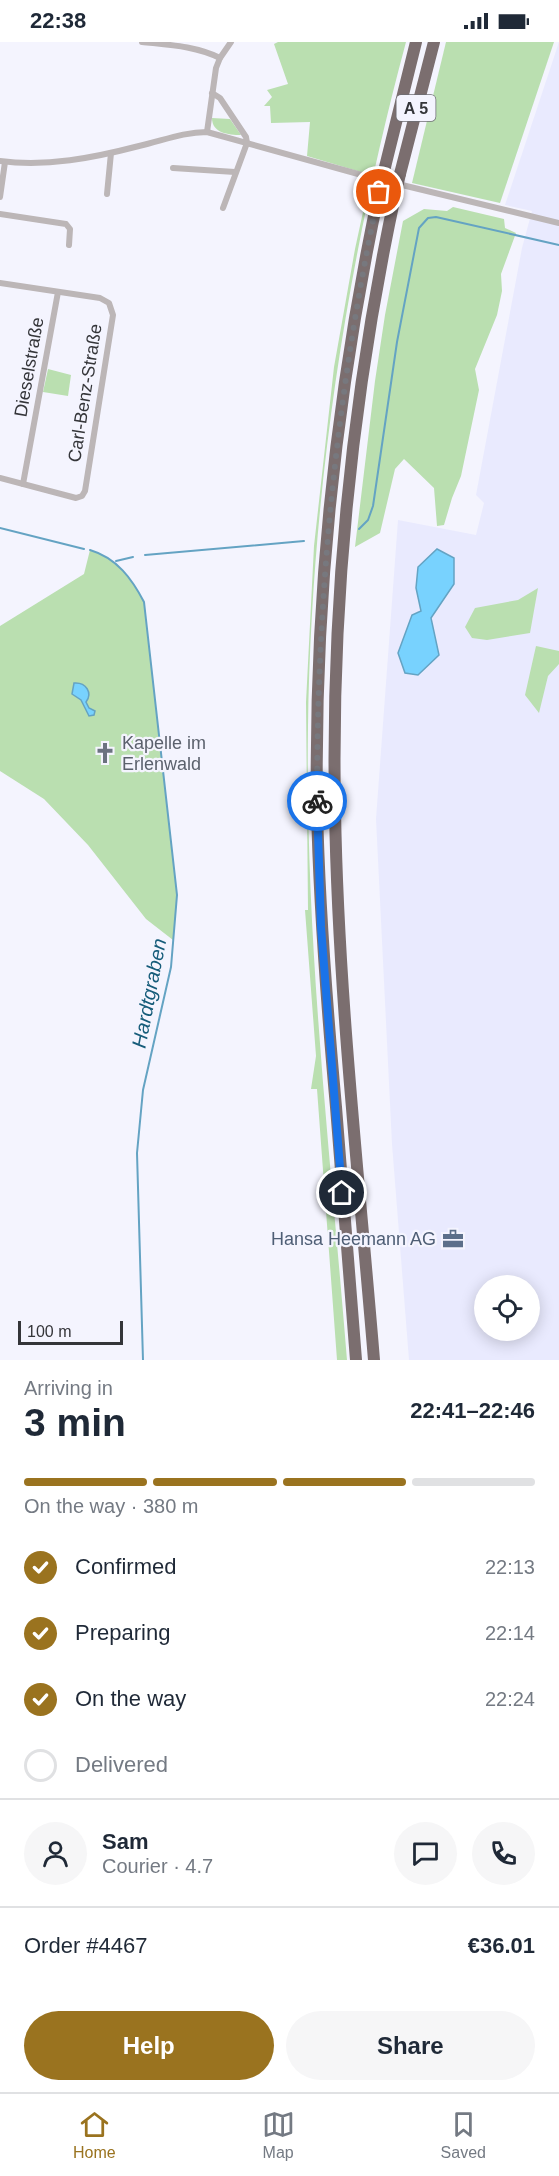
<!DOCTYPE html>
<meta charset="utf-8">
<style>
:root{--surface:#fff;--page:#f6f6f7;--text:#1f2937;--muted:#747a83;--line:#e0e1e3;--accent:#9a731f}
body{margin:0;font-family:Helvetica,sans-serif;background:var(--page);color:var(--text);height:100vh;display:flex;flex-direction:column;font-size:22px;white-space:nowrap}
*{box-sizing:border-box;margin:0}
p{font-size:20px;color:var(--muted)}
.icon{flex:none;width:33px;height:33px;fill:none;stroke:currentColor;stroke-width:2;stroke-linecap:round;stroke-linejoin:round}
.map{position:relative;height:1318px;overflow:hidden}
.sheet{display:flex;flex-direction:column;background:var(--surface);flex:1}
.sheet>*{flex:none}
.fabs{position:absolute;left:474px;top:1233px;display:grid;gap:12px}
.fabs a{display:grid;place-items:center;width:66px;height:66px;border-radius:50%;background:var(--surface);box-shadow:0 3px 15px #0003;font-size:30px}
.scale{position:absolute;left:18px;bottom:15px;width:105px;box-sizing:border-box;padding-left:6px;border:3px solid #343539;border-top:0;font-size:16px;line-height:21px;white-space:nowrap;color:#343539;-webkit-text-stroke:4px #f4f4fe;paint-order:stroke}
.pin{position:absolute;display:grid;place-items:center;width:51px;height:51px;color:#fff;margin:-26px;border:3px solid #fff;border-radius:50%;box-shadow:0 2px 6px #0007}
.courier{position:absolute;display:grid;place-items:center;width:60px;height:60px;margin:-30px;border:4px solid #1a73e8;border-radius:50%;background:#fff;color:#222;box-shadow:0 2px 8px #0007}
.head em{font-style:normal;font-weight:700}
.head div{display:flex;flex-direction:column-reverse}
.head{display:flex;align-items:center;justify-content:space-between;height:102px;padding:0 24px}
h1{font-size:39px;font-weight:700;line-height:45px}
.bar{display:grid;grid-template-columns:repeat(4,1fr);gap:9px 6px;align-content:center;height:72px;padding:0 24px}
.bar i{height:8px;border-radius:4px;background:var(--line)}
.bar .active{background:var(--accent)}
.bar p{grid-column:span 4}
.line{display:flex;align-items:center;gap:15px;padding:0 24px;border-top:2px solid var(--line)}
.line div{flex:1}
.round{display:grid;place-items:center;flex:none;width:63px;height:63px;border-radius:32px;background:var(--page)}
ol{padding:0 24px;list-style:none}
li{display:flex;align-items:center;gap:18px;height:66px}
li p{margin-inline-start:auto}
li .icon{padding:6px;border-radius:50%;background:var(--accent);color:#fff;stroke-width:4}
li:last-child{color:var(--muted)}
li i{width:33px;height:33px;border:3px solid var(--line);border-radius:50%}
.action{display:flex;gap:12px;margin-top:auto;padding:12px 24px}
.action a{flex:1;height:69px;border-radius:36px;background:var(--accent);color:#fff;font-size:24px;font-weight:700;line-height:69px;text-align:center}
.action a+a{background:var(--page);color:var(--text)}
.status{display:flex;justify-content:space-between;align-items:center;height:42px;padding:0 30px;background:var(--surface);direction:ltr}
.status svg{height:16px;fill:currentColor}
.dock{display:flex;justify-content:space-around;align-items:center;height:84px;border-top:2px solid var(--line);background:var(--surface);font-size:16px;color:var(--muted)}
.dock a{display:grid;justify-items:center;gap:3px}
.dock .active{color:var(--accent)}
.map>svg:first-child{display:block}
</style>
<div class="status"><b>22:38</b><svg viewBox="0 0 49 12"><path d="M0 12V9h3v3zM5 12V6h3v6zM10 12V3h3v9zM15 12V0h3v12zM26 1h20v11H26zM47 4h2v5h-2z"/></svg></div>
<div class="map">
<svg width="559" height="1318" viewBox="0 0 559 1318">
<rect width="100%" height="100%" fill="#f4f4fe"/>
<!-- built -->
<path fill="#e9eafe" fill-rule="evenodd" d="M559,0V1318H409L392,1102L376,777L398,478L476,493L484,461L476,453L522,206L532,169L505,163ZM484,1244H530V1288H484Z"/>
<!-- green -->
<g fill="#badfb0">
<path d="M278,0H406C346,223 311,454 308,685C305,897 330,1108 347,1318H337L317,1047H311L316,1014L305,868H308L306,660L314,504L334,325L355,207L371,133L307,114L310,80L271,81L270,64H264L272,55L267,48L288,42L274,2Z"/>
<path d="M446,0H554L500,161L412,141Z"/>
<path d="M212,76L230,77L241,93C228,93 212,91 212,76Z"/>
<path d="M453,165L504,177L505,186L516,191L501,232L502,249L497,273L475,327L479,348L461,434L452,456L444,483L437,484L434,446L404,417L395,427L380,491L355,505L375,339L385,273L403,179L424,167L447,169Z"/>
<path d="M48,327L71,333L68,354L43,350Z"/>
<path d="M90,508C118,517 131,535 144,560L177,853L173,898L146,877L88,803L44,757L0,729V584L84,532Z"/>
<path d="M538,546L530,591L487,598L472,596L465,585L475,566L518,558Z"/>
<path d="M536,604L559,609V622L548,634L539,671L525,653Z"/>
</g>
<!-- water -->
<g fill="#78d2fe" stroke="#64a3c3" stroke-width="1.5">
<path d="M437,507L454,516V542L431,576L439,613L418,633L405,631L398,611L412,573L421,569L416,546L418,525Z"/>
<path d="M74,641C86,640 93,651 86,660L89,666L95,669L94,673L89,674L81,658L72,652Z"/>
</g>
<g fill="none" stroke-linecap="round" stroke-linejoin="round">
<!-- stream -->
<g stroke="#64a3c3" stroke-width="2">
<path d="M0,486L84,507"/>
<path d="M359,487L368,478L373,464L397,300L419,186L428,176L436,175L559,203"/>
<path d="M90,508C117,516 132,537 144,560L177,853L171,925L143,1048L137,1111L143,1318"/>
<path d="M145,513L304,499"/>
<path d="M116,519L133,515"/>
</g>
<!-- street -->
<g stroke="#bcb6b7" stroke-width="6">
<path d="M142,0C170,3 195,4 220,16"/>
<path d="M212,51L220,56L246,95L247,101"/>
<path d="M207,90L216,26L220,16L231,0"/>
<path d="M0,119C47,125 93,116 139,104C162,99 183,90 207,90L369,135L559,181"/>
<path d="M173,126L235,130"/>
<path d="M107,152L111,111"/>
<path d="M0,155L5,120"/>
<path d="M223,166L247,101"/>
<path d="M0,172L66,182L70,187L69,203"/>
<path d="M0,241L100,256L109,261L113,273L85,449L82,454L76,456L0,436"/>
<path d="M23,442L58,250"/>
</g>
<!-- highway -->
<g stroke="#7b6e6f" stroke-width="12">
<path d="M384,129L416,0"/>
<path d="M400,132L434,0"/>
<path d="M356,1318C349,1234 343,1149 336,1065C327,965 319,865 317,765C314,558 336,352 379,150"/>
<path d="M374,1318C359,1135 338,951 335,767C331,561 352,355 395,154"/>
</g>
<!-- highway-bridge -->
<g stroke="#7b6e6f" stroke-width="12">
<path d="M379,150L384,129"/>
<path d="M395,154L400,132"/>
</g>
</g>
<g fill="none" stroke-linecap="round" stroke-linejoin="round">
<!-- done -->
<path stroke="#77787e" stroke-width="6" stroke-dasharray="0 10.8" d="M317,759C317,554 336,351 379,150"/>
<!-- route -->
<path stroke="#1a73e8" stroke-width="8" d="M317,759L321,885L342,1151"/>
</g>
<!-- icons -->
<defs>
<symbol id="church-bare" viewBox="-9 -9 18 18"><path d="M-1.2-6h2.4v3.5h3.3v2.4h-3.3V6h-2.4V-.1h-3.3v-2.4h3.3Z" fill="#6b7280" stroke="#f4f4fe" stroke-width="2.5" paint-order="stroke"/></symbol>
<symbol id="office-bare" viewBox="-9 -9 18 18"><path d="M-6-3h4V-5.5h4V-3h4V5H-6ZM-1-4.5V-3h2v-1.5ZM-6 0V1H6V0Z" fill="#5c6f8a" stroke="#f4f4fe" stroke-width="2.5" paint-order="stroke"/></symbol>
</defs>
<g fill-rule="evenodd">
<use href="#church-bare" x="90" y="696" width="30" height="30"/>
<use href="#office-bare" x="438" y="1182" width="30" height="30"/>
</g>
<g text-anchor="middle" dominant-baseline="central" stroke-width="4.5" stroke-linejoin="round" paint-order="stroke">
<!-- shield labels -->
<rect fill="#f4f4fe" stroke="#6e6e74" stroke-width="1.5" x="396.5" y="53" width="39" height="26" rx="4.5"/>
<g font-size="16" font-weight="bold" fill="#343539">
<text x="416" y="66">A 5</text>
</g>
<!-- street labels -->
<g font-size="18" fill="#343539" stroke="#f4f4fe">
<text transform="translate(29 325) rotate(-80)">Dieselstraße</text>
<text transform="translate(85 351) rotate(-81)">Carl-Benz-Straße</text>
</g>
<!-- worship labels -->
<g font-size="18" fill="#5b616d" stroke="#f4f4fe" text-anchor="start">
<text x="122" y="701">Kapelle im<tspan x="122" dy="21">Erlenwald</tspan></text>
</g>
<!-- service labels -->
<g font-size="18" fill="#4e5e75" stroke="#f4f4fe" text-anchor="end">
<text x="436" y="1197">Hansa Heemann AG</text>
</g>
<!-- water labels -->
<g font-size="20" font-style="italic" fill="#165c7a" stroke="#f4f4fe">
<text transform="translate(149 951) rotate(-79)">Hardtgraben</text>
</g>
</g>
</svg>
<div class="fabs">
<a><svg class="icon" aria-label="locate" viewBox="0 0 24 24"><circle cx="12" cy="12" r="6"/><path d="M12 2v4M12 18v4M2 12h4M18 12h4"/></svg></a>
</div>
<div class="scale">100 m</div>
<div class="pin" style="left:379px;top:150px;background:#ea580c"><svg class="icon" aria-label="bag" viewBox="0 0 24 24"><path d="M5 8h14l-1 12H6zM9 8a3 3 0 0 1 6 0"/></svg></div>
<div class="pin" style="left:342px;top:1151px;background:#1f2937"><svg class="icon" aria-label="home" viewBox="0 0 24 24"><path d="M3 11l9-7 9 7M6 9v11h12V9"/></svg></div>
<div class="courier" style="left:317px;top:759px"><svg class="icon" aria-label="bike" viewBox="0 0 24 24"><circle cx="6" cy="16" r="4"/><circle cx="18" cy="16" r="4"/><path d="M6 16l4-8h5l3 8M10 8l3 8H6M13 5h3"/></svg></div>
</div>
<section class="sheet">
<div class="head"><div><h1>3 min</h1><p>Arriving in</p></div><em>22:41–22:46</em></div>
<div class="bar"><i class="active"></i><i class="active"></i><i class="active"></i><i></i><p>On the way · 380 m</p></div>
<ol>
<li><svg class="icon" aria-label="check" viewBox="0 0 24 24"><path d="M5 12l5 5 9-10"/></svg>Confirmed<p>22:13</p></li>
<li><svg class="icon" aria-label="check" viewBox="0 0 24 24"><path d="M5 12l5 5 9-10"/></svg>Preparing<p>22:14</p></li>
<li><svg class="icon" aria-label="check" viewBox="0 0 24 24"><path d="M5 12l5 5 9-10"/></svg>On the way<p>22:24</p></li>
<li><i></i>Delivered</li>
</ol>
<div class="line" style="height:108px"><a class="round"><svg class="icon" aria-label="person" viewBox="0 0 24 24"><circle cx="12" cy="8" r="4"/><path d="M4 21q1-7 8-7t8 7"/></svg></a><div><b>Sam</b><p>Courier · 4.7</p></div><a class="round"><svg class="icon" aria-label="chat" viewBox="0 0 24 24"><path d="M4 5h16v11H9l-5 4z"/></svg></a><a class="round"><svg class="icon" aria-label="phone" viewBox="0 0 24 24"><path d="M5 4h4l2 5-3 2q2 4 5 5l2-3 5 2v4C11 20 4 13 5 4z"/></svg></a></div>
<div class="line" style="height:78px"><div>Order #4467</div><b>€36.01</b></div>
<div class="action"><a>Help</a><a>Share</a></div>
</section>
<nav class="dock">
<a class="active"><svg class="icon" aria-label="home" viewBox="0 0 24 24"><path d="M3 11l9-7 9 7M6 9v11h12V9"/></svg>Home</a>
<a><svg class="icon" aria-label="map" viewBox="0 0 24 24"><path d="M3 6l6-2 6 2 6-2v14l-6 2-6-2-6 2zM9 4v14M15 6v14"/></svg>Map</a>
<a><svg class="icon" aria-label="saved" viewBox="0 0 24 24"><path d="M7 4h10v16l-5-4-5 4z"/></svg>Saved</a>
</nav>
